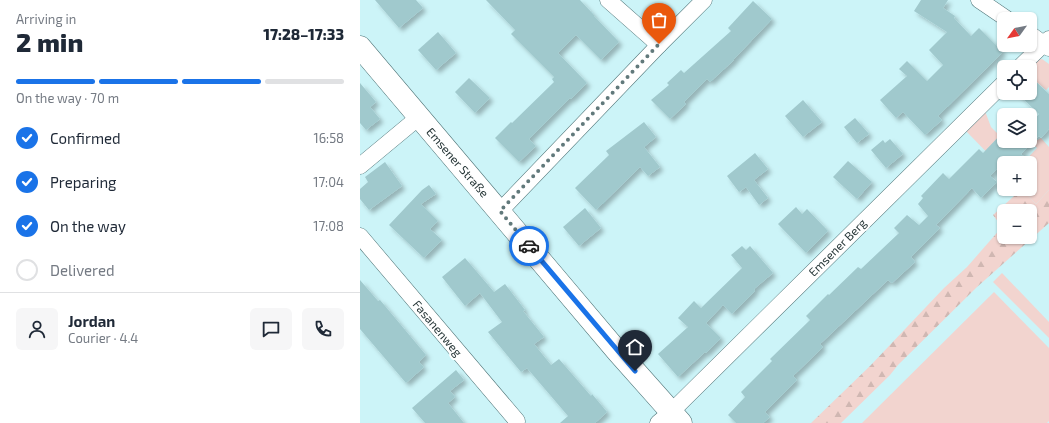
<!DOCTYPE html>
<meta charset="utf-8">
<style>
:root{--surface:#fff;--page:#f6f6f7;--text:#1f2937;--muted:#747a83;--line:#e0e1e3;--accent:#1a73e8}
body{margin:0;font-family:"Exo 2",sans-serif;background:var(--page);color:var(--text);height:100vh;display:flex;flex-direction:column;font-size:15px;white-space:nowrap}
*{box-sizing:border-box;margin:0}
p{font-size:13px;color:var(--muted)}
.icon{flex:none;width:22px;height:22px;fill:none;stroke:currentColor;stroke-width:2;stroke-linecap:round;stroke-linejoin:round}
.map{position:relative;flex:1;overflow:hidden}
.sheet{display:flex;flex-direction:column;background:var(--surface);width:360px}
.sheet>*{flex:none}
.needle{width:26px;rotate:237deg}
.tools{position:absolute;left:637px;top:12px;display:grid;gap:8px}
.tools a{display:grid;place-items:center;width:40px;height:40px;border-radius:6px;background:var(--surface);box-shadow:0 1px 3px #0004;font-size:20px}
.pin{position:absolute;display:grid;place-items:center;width:34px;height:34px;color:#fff;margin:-41px -17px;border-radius:50% 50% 50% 0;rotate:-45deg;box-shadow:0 0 4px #0007}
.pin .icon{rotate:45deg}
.courier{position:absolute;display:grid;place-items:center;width:40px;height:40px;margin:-20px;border:3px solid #1a73e8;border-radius:50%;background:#fff;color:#222;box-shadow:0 1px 5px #0007}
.overview em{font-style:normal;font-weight:800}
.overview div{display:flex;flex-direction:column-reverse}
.overview{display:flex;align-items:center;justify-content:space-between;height:68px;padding:0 16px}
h1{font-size:26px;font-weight:800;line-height:30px}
.bar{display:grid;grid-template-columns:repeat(4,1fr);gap:6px 4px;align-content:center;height:48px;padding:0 16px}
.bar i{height:5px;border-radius:3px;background:var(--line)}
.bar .active{background:var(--accent)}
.bar p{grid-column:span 4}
.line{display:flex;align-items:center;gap:10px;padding:0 16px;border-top:1px solid var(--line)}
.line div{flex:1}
.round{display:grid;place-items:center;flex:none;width:42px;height:42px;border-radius:6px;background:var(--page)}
ol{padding:0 16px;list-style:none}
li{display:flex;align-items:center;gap:12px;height:44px}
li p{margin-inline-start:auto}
li .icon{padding:4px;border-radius:50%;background:var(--accent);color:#fff;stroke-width:4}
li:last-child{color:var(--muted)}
li i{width:22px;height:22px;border:2px solid var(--line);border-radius:50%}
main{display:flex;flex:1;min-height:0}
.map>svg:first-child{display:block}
</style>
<main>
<section class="sheet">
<div class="overview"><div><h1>2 min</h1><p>Arriving in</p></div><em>17:28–17:33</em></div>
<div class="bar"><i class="active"></i><i class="active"></i><i class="active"></i><i></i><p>On the way · 70 m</p></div>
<ol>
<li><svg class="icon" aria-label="check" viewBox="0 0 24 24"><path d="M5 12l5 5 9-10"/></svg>Confirmed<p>16:58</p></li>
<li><svg class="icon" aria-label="check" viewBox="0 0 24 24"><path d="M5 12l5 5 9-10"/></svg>Preparing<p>17:04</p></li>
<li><svg class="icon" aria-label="check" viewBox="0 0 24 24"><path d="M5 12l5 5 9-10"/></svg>On the way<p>17:08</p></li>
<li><i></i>Delivered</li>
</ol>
<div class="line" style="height:72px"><a class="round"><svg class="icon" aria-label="person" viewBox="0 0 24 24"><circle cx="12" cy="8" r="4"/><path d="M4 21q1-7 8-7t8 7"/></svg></a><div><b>Jordan</b><p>Courier · 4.4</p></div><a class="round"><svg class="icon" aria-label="chat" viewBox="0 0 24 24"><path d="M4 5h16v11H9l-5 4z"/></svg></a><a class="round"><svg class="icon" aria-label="phone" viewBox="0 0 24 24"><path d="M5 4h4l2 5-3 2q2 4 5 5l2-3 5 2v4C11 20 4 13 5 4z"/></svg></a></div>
</section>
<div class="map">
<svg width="689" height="423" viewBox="0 0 689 423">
<defs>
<pattern id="forest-firs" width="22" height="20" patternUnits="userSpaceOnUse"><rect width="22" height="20" fill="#f2d4cf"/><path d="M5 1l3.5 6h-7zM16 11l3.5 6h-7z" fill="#d0b7b2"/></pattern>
<filter id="shadow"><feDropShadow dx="3.5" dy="3.5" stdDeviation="2" flood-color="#0004"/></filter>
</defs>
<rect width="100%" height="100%" fill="#ccf4f8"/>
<!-- green -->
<g fill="#f2d4cf">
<path d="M682,59L689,64V87L686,90L674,80L670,83V67L677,60Z"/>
<path d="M625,111L631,127L640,136L644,163V170L606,131Z"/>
<path d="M681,138L689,147V190L676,204L662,189H670V163H663L677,148L672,143Z"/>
<path d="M642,273L689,322V338L633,282Z"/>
<path d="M634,292L689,348V421L687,423H502Z"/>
</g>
<!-- forest -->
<path fill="url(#forest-firs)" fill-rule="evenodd" d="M662,189L676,204L689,190V223L617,287L538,365L530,375L481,423H451L510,366L584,288L607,267L642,227L633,215ZM644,211H670V237H644Z"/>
<!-- building -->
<g fill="#a0c9cd" filter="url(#shadow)">
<path d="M15,0H56L63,8L39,28Z"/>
<path d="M126,0H220L234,15V16L259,42L241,60L216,35L198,53L227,83L211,99L210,98L169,139L176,146L159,162L135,138L151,122L152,123L194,82L192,79L194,77L151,34L155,30Z"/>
<path d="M561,0H588L583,8L595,16L594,18L611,36L619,28L643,52L578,116L582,120L565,135L543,112L536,118L520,100L547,76L539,69L547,61L567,81L583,65L569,50L587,32L554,11Z"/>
<path d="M393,1L412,19L374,59V60L350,82L347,79L324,102L326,104L310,119L291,100L309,85L307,83L321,70L324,73L371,31L368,28Z"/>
<path d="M78,32L96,53L76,70L58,50Z"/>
<path d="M670,76L689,94V129L681,138L679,136L661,154L671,163H643L630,176L637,182L621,198L612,188L576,225L580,228L551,257L555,262L532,283L528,280L460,344L463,347L433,376L437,380L405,412L410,417L403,423H376L368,415L385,397L381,392L412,361L410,359L450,320L446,316L468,294L469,295L498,267L501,269L539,233L534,228L547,215L559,225L568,216L558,204L563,198L561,196L583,173L589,179L619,149L623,153L644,131V141H670V124L679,114L657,93H670Z"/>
<path d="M109,78L130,98L115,113L95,92Z"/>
<path d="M0,83L16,102L10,107L20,119L6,130L0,123Z"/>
<path d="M443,100L462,122L443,137L425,116Z"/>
<path d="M495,118L509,134L497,143L484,127Z"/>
<path d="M284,122L296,137L284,147L300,167L288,176L280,167L236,210L215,188L249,155L246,151Z"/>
<path d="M530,139L543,154L526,168L511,150L523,140L525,143Z"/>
<path d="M395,153L408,169L394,180L408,198L399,205L386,187L379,192L367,176Z"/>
<path d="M488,161L512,182L497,199L473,177Z"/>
<path d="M25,162L42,186L9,210L0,199V189L8,182L5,177Z"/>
<path d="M69,185L76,194L61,204L78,221L70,229L82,240L64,258L29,225L62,190Z"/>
<path d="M436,207L442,214L447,209L468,231L446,253L418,224Z"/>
<path d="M225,208L241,228L219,246L203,227Z"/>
<path d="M382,246L386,250L390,246L413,273L394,289L395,291L372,314L363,305L346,323L361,338L346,353L345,352L318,377L298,354L328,327L318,318L334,301L341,308L382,268L371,255Z"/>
<path d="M105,258L134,292L145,284L165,310L163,311L184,337L174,344L191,365L199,359L231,396L232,394L247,412L235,423H200L208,416L167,368L161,372L128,332L142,322L120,293L105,306L82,277Z"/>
<path d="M0,280L18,301L20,300L66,355L59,362L64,367L46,383L0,329Z"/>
<path d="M96,370L104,380L90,391L95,397L88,403L104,423H65L52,408Z"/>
</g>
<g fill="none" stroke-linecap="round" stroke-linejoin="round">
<defs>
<g id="street">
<path d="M248,0L299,45"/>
<path d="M619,0L647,19"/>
<path d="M670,34L689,48"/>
<path d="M660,67L689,39"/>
<path d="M0,166L59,117"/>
<path d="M140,211L299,45L344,0"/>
<path d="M0,236L157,421"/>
<path d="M298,423L311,412L644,83"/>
</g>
<path id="secondary" d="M0,47L257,351L321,423"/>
</defs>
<!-- street casing -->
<use href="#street" stroke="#507578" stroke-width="17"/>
<!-- secondary casing -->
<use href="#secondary" stroke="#507578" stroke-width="23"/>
<!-- street -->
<use href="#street" stroke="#fff" stroke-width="16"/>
<!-- secondary -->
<use href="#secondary" stroke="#fff" stroke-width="22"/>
</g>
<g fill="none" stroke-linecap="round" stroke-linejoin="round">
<!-- done -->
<path stroke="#61797b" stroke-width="4" stroke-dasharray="0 7.2" d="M169,246L140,211L299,44"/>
<!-- route -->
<path stroke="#1a73e8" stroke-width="5" d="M169,246L275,371"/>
</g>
<g text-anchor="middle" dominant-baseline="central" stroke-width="4" stroke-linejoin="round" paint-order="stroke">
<!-- street labels -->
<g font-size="12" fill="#273738" stroke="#fff">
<text transform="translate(98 162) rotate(49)">Emsener Straße</text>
<text transform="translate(477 247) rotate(-45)">Emsener Berg</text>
<text transform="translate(78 328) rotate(50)">Fasanenweg</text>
</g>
</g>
</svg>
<div class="tools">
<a><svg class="needle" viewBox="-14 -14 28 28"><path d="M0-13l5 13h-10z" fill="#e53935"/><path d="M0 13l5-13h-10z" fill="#747a83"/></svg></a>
<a><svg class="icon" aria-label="locate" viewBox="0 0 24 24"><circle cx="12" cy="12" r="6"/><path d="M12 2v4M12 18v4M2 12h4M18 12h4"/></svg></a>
<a><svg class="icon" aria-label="layers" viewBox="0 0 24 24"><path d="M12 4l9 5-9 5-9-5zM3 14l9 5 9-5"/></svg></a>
<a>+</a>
<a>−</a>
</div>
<div class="pin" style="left:299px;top:44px;background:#ea580c"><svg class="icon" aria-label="bag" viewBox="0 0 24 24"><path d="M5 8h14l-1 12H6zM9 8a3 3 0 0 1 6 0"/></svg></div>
<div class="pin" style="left:275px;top:371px;background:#1f2937"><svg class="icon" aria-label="home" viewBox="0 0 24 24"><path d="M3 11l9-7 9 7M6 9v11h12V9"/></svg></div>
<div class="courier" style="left:169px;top:246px"><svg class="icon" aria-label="car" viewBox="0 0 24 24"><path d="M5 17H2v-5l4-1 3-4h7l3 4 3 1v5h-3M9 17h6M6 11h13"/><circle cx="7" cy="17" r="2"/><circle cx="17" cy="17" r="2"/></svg></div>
</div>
</main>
